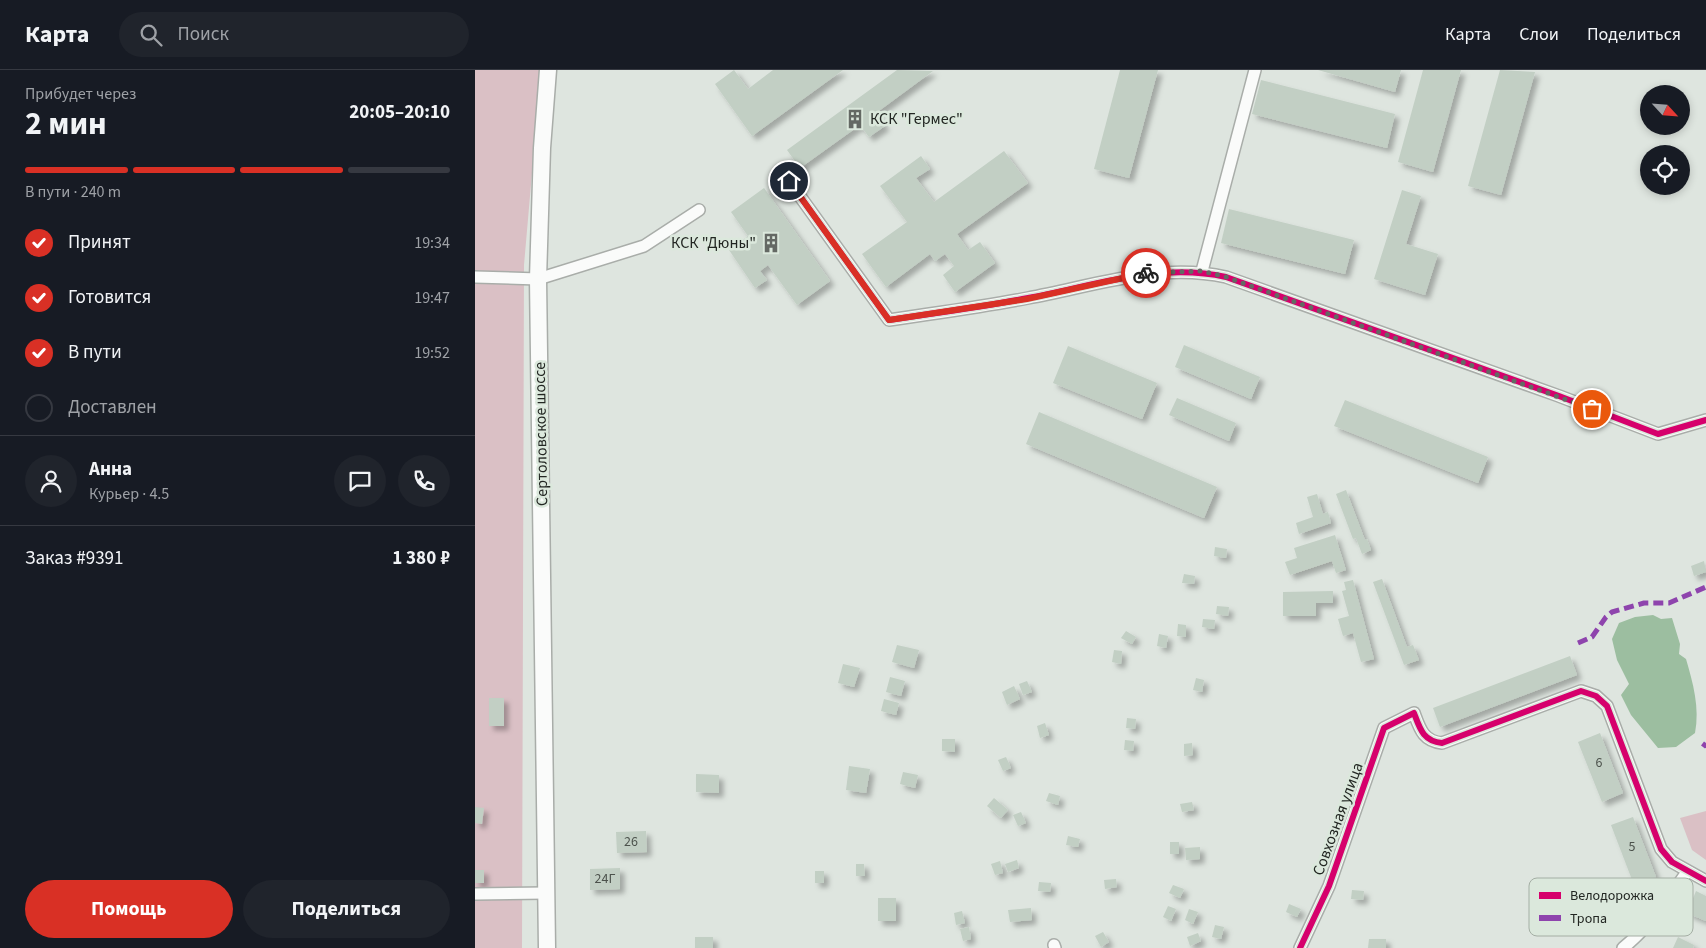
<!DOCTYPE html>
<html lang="ru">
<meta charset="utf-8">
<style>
:root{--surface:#171b24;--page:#20242c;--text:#f1f3f6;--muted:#9ea1a6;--line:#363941;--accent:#d93025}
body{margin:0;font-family:"Source Sans 3",sans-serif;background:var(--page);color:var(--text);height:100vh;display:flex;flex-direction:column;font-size:19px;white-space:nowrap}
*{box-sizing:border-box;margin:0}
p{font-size:16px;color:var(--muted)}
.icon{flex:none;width:28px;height:28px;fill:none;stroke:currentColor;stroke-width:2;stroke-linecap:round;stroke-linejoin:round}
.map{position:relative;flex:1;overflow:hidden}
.sheet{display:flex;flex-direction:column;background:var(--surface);width:475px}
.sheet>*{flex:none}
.needle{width:32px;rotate:116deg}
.fabs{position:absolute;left:1165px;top:15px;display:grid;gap:10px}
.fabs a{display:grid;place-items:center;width:50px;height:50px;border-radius:50%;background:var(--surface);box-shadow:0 2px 8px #0003;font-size:25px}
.pin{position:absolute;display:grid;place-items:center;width:42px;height:42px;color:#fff;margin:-21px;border:2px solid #fff;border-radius:50%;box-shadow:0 1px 5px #0007}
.courier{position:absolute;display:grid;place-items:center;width:50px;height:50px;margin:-25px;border:4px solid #d93025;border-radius:50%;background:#fff;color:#222;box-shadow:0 1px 6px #0007}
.overview em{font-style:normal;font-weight:700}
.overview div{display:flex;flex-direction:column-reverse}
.overview{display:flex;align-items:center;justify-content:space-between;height:85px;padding:0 25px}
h1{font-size:32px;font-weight:700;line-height:38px}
.bar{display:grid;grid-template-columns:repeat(4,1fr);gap:8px 5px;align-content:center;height:60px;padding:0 25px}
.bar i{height:6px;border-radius:4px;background:var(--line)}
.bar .active{background:var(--accent)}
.bar p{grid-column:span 4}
.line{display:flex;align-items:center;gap:12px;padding:0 25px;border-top:1px solid var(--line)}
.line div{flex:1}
.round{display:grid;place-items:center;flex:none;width:52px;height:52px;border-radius:26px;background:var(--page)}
ol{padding:0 25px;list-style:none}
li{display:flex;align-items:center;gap:15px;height:55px}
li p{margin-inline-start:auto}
li .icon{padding:5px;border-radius:50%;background:var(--accent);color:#fff;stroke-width:4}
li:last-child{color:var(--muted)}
li i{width:28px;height:28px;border:2px solid var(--line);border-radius:50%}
.button{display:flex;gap:10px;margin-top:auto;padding:10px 25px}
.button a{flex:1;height:58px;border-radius:30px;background:var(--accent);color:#fff;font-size:20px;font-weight:700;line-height:58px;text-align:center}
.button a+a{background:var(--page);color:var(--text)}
header{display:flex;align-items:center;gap:30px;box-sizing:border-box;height:70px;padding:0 25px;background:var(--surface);border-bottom:1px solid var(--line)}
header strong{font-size:24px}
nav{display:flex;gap:28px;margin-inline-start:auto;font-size:18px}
.search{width:350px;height:45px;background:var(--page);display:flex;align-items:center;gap:12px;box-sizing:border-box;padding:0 18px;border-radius:28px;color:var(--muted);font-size:19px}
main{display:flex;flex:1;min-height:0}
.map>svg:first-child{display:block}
</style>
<header>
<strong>Карта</strong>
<div class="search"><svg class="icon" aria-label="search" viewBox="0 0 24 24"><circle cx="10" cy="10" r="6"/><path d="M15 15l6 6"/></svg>Поиск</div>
<nav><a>Карта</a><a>Слои</a><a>Поделиться</a></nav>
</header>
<main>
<section class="sheet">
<div class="overview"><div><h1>2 мин</h1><p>Прибудет через</p></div><em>20:05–20:10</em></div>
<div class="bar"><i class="active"></i><i class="active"></i><i class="active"></i><i></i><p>В пути · 240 m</p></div>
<ol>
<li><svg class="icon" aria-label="check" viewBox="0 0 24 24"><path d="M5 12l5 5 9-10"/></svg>Принят<p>19:34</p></li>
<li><svg class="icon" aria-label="check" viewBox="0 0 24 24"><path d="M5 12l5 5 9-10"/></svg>Готовится<p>19:47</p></li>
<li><svg class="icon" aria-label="check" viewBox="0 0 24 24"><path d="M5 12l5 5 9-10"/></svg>В пути<p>19:52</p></li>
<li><i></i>Доставлен</li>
</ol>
<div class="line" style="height:90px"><a class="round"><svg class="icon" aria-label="person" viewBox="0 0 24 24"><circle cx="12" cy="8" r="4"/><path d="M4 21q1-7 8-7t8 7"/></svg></a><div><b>Анна</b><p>Курьер · 4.5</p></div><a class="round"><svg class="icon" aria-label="chat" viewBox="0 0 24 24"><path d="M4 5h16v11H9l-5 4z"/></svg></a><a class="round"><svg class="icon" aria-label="phone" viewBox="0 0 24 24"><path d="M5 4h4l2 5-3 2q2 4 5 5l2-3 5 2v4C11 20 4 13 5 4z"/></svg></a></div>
<div class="line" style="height:65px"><div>Заказ #9391</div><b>1 380 ₽</b></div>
<div class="button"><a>Помощь</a><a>Поделиться</a></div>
</section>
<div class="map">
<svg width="1231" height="878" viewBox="0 0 1231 878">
<defs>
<filter id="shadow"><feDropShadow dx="4.5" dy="4.5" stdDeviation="2.5" flood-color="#0004"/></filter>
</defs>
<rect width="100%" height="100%" fill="#dee5df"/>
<!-- green -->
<g fill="#dac0c5">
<path d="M0,0H66L49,195L47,878H0Z"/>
<path d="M1231,741V790L1217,780L1205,748Z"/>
</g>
<!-- water -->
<path fill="#9cbea0" d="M1178,545L1186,549L1197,548L1205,574L1204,584L1211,589C1218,613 1225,638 1220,663L1201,677L1183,678L1156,645L1146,625L1154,614L1142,590L1137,569L1144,553L1160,547Z"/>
<!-- building -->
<g fill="#c2cfc4" filter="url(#shadow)">
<path d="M259,0L273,19L298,0H368L277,66L240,14Z"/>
<path d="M422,0L458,1L401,43L410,56L394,67L385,55L325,98L312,80Z"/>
<path d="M645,0H683L654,108L619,99Z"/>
<path d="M843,0H926L920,22Z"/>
<path d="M948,0H986L958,102L923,92Z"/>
<path d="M1025,0L1060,2L1026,125L993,116Z"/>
<path d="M786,10L920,44L912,78L777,44Z"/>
<path d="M529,81L553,113L482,164L493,180L505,172L520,193L480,222L468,205L479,196L470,184L460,191L455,184L411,217L387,184L432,152L405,116L446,86L455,99L441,108L459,132Z"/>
<path d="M289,118L355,211L322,235L293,195L285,201L292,210L280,218L254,180L273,166L256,142Z"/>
<path d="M927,120L946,126L931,174L963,184L950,225L899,209Z"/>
<path d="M754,139L879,170L870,204L746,173Z"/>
<path d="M709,275L785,307L776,329L700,297Z"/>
<path d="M593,276L682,313L667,349L578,313Z"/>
<path d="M702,328L761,353L754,371L694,345Z"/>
<path d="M870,330L1013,387L1003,413L859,356Z"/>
<path d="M564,342L742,417L729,448L551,374Z"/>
<path d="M871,420L890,470L892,469L896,480L887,484L881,468L878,469L861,424Z"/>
<path d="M842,424L848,444L853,442L856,453L824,464L821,453L838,447L832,427Z"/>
<path d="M860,465L871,500L861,503L857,491L815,505L810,492L822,488L819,478Z"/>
<path d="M740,477L752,479L751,488L739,486Z"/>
<path d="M1229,491L1231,502L1219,506L1216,496Z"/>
<path d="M709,504L720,506L719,514L707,513Z"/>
<path d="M907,509L932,577L938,575L944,590L929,595L898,512Z"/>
<path d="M878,510L899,589L886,592L878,563L868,566L863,549L874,546L867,521L871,520L869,512Z"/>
<path d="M858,521V533H841V546H808V522Z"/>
<path d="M742,536L754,537L753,546L741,544Z"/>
<path d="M728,549L740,550L739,559L727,557Z"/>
<path d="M703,554L711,555V567L702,566Z"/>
<path d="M651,561L661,567L657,574L646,568Z"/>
<path d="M684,564L693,566L691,578L682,576Z"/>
<path d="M422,575L444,580L439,598L417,592Z"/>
<path d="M639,580L647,581L646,594L637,592Z"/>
<path d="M1095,586L1102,605L965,657L958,638Z"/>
<path d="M368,594L385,598L379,617L363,613Z"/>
<path d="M415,607L430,611L426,626L411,622Z"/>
<path d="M721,608L729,610L727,622L718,620Z"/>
<path d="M552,611L557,622L548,625L544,614Z"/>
<path d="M539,616L545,629L532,635L527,622Z"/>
<rect x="14" y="628" width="15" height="28"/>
<path d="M409,629L424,633L421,645L406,641Z"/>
<path d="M652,648L661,649L660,659L651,658Z"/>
<path d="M570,653L574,665L565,668L562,656Z"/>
<path d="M1125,663L1148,723L1127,732L1103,672Z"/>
<path d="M467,669H480V682L467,681Z"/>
<path d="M650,670L659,671L658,681L649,680Z"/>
<path d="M717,673L718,685L709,686V674Z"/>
<path d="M531,687L536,698L528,701L523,690Z"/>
<path d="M374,696L395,699L391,723L371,720Z"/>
<path d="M428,702L443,705L440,718L425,714Z"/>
<path d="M221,704L244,705V723L221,722Z"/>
<path d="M574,723L585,726L583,735L571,731Z"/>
<path d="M519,728L533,740L526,748L512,736Z"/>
<path d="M717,732L719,740L707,742L705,734Z"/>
<path d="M0,737L9,738L7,754L0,753Z"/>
<path d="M546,742L551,753L543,756L538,745Z"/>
<path d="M1158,747L1181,807L1159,815L1136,755Z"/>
<path d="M171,761L172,782L142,783L141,762Z"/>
<path d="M593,766L605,769L603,777L591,775Z"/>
<rect x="695" y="772" width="9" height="12"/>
<path d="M725,777V789L711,790L710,778Z"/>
<path d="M542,790L544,798L533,802L530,794Z"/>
<path d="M525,791L528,803L520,805L516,794Z"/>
<path d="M381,794H389L390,806H381Z"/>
<path d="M145,798V819L115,820V799Z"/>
<rect x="0" y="800" width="9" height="13"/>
<rect x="340" y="801" width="9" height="12"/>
<path d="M641,809L642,817L630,819L629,810Z"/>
<path d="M564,812L576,813L575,822L563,821Z"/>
<path d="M698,815L709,819L705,828L694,823Z"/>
<path d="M877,820L889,821L888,830L876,829Z"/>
<path d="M1221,821L1231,826V851L1212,843Z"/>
<rect x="403" y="828" width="18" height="23"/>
<path d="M814,834L826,839L822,847L811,842Z"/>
<path d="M693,836L701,839L696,851L688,847Z"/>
<path d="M556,838L557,850L535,852L533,840Z"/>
<path d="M714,839L723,842L718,854L710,850Z"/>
<path d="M487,841L490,853L481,855L479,843Z"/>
<path d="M740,855L749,857L746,869L737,867Z"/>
<path d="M494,857L496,869L488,871L485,859Z"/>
<path d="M628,862L634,872L626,877L620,866Z"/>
<path d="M723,863L726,871L715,876L712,867Z"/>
<rect x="220" y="867" width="18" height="11"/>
<path d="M1203,867L1219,875L1218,878H1198Z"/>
<path d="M894,869H911V878H893Z"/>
</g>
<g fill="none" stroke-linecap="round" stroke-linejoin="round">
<defs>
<g id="street">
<path d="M314,111L414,250C460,243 507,237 553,228C619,216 684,192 751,207L1084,326L1183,364L1231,350"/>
<path d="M727,201L780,0"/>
<path d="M0,207L63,209L169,176L224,140"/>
<path d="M0,824L71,823"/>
<path d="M579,875L580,878"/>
<path d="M825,878L854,816L909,658L939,643C945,659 948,671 967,673L1106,621L1121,626L1132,636L1186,779L1197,792L1231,811"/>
<path d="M1148,878C1175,856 1192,831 1212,802"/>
</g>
<path id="secondary" d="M72,878L63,209L67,78L73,0"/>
</defs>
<!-- street casing -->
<use href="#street" stroke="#a9ada9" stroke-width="14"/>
<!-- secondary casing -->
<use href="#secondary" stroke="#a9ada9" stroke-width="19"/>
<!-- street -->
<use href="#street" stroke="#fafbfa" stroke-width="11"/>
<!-- secondary -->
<use href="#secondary" stroke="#fafbfa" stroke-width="16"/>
<!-- quiet -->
<g stroke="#8e44ad" stroke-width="5" stroke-dasharray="10 5" stroke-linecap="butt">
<path d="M1103,573L1117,567L1131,547L1137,542L1169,533H1194L1231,517"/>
<path d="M1228,677L1231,673"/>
</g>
<defs>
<g id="cycleway">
<path d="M314,111L414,250C460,243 507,237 553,228C619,216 684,192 751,207L1084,326L1183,364L1231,350"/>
<path d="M825,878L854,816L909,658L939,643C945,659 948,671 967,673L1106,621L1121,626L1132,636L1186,779L1197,792L1231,811"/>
</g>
</defs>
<!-- cycleway casing -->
<use href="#cycleway" stroke="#dbe8dc" stroke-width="9"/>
<!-- cycleway -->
<use href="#cycleway" stroke="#d6006c" stroke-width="6"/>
</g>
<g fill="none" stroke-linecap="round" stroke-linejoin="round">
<!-- done -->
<path stroke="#646964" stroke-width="5" stroke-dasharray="0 9" d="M671,203L727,201L751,207L1117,339"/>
<!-- route -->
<path stroke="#d93025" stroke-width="6" d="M314,111L414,250L552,229L671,203"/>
</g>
<!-- icons -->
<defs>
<symbol id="building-bare" viewBox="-9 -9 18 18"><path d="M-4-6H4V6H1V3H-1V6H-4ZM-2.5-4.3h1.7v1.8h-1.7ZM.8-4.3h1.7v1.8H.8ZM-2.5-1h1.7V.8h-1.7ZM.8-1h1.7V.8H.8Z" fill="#646964" stroke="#dbe8dc" stroke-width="2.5" paint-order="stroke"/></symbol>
</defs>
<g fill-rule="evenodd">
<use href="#building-bare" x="366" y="35" width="28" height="28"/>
<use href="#building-bare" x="282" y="159" width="28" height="28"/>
</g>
<g text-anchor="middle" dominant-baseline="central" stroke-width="5" stroke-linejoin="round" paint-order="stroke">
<!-- number labels -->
<g font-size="14" fill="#4c524c">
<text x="1124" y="693">6</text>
<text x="156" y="772">26</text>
<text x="1157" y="777">5</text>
<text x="130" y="809">24Г</text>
</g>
<!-- poi labels -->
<g font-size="16" fill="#222622" stroke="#dbe8dc" text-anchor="start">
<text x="395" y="49">КСК "Гермес"</text>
<text x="281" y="173" text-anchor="end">КСК "Дюны"</text>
</g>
<!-- street labels -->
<g font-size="16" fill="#222622" stroke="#dbe8dc">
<text transform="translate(66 364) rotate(-91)">Сертоловское шоссе</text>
<text transform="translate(863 749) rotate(-70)">Совхозная улица</text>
</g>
</g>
<!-- legend -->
<rect x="1054" y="808" width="164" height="58" rx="8" fill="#dbe8dc" stroke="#a4aea4" stroke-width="1"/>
<rect x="1064" y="822" width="22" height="7" fill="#d6006c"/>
<rect x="1064" y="845" width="22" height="6" fill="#8e44ad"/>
<g font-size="14" fill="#222622">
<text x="1095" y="830">Велодорожка</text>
<text x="1095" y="853">Тропа</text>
</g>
</svg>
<div class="fabs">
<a><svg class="needle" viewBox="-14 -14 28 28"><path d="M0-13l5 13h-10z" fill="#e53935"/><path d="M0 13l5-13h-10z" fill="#9ea1a6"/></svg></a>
<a><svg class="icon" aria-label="locate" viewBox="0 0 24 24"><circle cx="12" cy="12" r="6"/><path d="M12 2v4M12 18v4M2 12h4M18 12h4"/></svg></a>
</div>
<div class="pin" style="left:1117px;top:339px;background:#ea580c"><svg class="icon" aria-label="bag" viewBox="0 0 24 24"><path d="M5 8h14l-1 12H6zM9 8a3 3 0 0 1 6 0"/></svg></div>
<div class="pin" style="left:314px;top:111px;background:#1f2937"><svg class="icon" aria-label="home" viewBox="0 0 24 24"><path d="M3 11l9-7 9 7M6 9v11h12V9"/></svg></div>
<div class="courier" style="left:671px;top:203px"><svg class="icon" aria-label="bike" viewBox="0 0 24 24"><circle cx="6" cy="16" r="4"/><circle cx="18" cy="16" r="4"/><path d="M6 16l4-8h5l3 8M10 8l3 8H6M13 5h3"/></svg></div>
</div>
</main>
